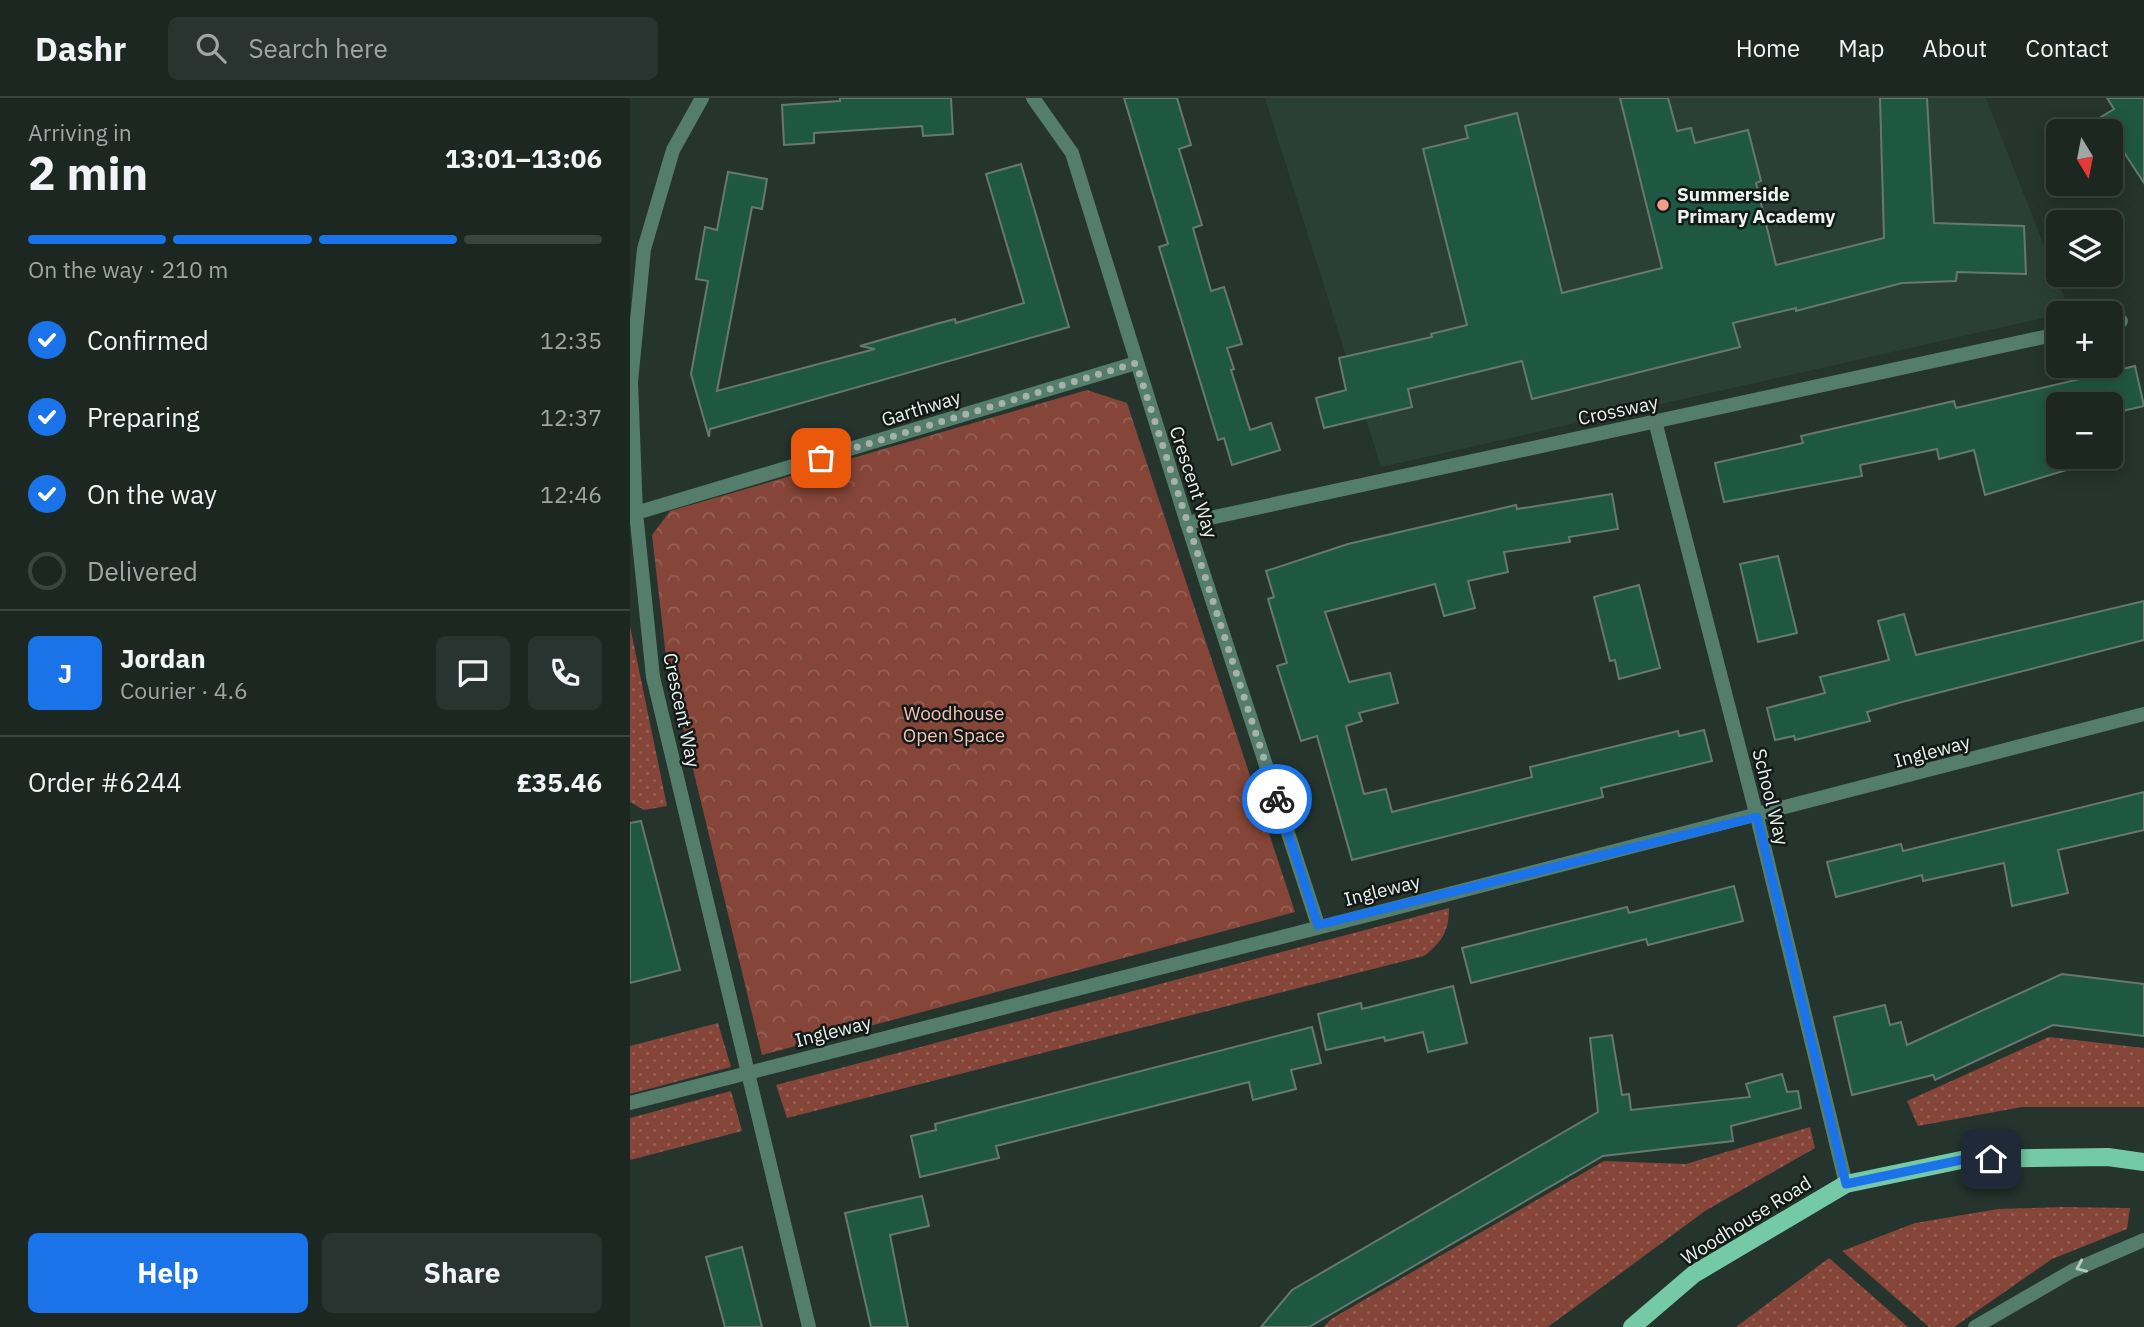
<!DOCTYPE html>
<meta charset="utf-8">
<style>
:root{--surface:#1c2722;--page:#29332f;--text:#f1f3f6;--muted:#a0a5a5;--line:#3a4440;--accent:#1a73e8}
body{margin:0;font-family:"IBM Plex Sans",sans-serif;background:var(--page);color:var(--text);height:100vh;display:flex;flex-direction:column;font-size:26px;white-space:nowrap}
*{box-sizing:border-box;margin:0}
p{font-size:23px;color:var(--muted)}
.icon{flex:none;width:38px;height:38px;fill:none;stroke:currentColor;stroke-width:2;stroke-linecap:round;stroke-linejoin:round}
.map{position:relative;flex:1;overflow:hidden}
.details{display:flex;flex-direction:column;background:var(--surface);width:630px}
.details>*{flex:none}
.needle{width:46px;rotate:170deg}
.tools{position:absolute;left:1416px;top:21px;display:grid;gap:14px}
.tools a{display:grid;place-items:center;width:77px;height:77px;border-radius:10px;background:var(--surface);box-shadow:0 4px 18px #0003,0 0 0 2px var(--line);font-size:35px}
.pin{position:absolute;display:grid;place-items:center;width:60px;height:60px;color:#fff;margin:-30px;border-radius:14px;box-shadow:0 4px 10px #0006}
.courier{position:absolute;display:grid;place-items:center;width:70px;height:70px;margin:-35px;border:5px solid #1a73e8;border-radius:50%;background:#fff;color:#222;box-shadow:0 2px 9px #0007}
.overview em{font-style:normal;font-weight:700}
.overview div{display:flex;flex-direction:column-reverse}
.overview{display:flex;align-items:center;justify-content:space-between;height:119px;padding:0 28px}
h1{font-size:46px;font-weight:700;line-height:52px}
.bar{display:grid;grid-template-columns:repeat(4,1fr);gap:10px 7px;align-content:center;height:84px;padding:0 28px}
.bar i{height:9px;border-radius:5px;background:var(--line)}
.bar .on{background:var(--accent)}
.bar p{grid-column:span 4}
.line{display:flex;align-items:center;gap:18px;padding:0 28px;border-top:2px solid var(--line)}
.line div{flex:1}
.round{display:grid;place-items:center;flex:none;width:74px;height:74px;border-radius:10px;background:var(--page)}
ol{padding:0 28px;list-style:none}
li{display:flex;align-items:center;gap:21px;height:77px}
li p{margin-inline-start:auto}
li .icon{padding:7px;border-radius:50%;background:var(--accent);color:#fff;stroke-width:4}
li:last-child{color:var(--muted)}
li i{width:38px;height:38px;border:4px solid var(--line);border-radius:50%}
.primary-button{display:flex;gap:14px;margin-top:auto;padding:14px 28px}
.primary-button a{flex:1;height:80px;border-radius:10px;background:var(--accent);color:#fff;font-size:28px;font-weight:700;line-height:80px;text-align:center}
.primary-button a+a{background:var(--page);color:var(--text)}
header{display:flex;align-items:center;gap:42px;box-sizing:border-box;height:98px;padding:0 35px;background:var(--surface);border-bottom:2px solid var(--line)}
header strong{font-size:33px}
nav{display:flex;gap:38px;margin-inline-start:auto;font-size:24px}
.search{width:490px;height:63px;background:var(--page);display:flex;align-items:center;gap:18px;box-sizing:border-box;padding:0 24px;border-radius:10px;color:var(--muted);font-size:26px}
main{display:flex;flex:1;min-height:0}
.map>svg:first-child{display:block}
</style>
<header>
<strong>Dashr</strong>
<div class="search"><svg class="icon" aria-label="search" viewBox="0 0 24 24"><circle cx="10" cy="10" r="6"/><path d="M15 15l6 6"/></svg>Search here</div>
<nav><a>Home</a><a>Map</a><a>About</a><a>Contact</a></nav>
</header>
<main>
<section class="details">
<div class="overview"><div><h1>2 min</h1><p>Arriving in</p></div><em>13:01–13:06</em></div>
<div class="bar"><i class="on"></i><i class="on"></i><i class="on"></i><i></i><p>On the way · 210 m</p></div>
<ol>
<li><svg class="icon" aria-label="check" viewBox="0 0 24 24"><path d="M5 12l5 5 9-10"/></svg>Confirmed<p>12:35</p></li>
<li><svg class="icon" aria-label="check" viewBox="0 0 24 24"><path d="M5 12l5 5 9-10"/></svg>Preparing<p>12:37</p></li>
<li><svg class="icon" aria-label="check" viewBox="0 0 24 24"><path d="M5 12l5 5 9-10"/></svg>On the way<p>12:46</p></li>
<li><i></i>Delivered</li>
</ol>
<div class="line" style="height:126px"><b class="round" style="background:var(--accent);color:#fff">J</b><div><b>Jordan</b><p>Courier · 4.6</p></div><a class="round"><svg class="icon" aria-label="chat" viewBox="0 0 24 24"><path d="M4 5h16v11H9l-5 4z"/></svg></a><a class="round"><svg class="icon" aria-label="phone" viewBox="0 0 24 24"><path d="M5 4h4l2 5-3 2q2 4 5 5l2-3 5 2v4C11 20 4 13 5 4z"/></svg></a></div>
<div class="line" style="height:91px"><div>Order #6244</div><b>£35.46</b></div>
<div class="primary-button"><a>Help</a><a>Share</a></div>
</section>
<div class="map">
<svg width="1514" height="1229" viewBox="0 0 1514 1229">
<defs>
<pattern id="grass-dots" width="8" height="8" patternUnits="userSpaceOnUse" patternTransform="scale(1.75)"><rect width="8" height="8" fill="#854538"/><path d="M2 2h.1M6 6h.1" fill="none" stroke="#966055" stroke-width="1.8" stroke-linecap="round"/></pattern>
<pattern id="park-crowns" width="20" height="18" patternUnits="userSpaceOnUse" patternTransform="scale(1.75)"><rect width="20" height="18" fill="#854538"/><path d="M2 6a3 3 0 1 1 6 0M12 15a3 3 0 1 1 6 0" fill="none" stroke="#966055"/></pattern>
</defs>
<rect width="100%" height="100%" fill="#25342d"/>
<!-- built -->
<path fill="#2a4036" d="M635,0H1356L1440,214L751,369Z"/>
<!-- grass -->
<g fill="url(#grass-dots)">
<path d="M0,528L37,708L14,712L0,704Z"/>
<path d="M819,810C819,833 812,844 794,858L157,1020L146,987Z"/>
<path d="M88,925L101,969L0,996V948Z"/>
<path d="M1419,939L1514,950V1009H1392L1288,1028L1277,1003Z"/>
<path d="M101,993L112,1033L0,1062V1020Z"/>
<path d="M1180,1029L1185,1050L1075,1113L918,1229H694L701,1221L974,1063L1056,1066Z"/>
<path d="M1433,1109L1500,1110L1497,1131L1422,1161L1324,1229H1299L1212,1153L1285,1125L1368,1111Z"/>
<path d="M1199,1160L1278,1229H1106Z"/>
</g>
<!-- park -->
<path fill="url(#park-crowns)" d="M457,292L497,305L665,814L132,957L36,559L22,437L40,413Z"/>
<!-- building -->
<g fill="#1f5842" stroke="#687870" stroke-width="2">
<path d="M210,0H321L323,36L293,38L292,28L184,35V45L154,47L152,7L210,3Z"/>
<path d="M494,0H547L561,47L549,51L572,127L563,130L581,193L594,189L612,246L597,250L604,271L601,272L620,332L641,325L650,352L602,367L594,340L588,342L529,149L538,146Z"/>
<path d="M990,0H1038L1047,33L1061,30L1065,45L1118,32L1131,83L1126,85L1146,167L1254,140L1250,0H1297L1304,125L1394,128L1396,176L1327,174L1326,183L1272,185L1166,213V210L1103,225L1110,249L902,301L892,263L778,291L782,309L694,330L686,300L716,292L709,260L802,239L801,236L837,227L793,51L838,40L835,28L887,15L932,195L1032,170Z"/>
<path d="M1477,0H1514V85L1471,19L1484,11Z"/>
<path d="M391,66L439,229L80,331L79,339L61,276L78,183L66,181L75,129L87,132L98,74L137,81L132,111L122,109L87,293L245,251L230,248L306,226L325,221L326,225L394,205L356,76Z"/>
<path d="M1505,268L1514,308L1488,314L1486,306H1425L1428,359H1443L1446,369L1355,397L1344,352L1309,361L1307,351L1230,367L1232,378L1094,404L1085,365L1173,345L1171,338L1324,303L1326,310Z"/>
<path d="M982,396L988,431L939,439L940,444L874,454L878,474L838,483L845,510L814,518L805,486L695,514L719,584L760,575L768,605L729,615L732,623L716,628L734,696L756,691L762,714L902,679L900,669L1048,633L1049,638L1074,632L1082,663L971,690L973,699L722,762L687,638L671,643L647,568L657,565L638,501L644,499L636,473L718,446L886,407L887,411Z"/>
<path d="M1148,458L1167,535L1128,544L1110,466Z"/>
<path d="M1009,487L1030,570L989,581L985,562L980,563L964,499Z"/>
<path d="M1514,503V542L1272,604L1237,614L1240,623L1165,642L1164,638L1145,642L1137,610L1195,595L1190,579L1259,562L1248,523L1274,516L1286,557Z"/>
<path d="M1514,694V732L1428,752L1438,795L1382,808L1374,765L1293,783L1292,777L1206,799L1197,764L1271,746L1273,753Z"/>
<path d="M11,723L50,872L0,885V725Z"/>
<path d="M1104,788L1113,823L1018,847L1016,841L841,885L832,850L997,809L999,815Z"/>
<path d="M1432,876L1514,886V938L1423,927L1305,982L1303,977L1222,997L1204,919L1255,907L1260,927L1271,924L1277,947Z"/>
<path d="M823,888L837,945L798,954L793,934L755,943L754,939L696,952L688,916L731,905L732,911Z"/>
<path d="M682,929L691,965L661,972L666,991L623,1002L619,984L366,1048L369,1060L290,1079L281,1038L306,1032L305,1026Z"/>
<path d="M982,937L992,997L999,996L1001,1012L1120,999L1116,986L1152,976L1157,994L1168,993L1171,1010L1101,1028L1103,1043L973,1058L679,1229H631L662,1192L968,1014L960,940Z"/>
<path d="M292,1098L299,1128L260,1137L278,1229H241L215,1115Z"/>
<path d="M112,1149L132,1229H95L76,1159Z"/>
</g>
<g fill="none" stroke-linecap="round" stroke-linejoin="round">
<!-- service -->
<path stroke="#557d6b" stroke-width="14" d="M1345,1229L1442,1173L1514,1142"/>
<!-- minor -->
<g stroke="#557d6b" stroke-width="14">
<path d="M72,0L43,52L14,151L1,284L6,415L23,579L179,1229"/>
<path d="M403,0L442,55L557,425L688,827"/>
<path d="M1480,225L1491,223"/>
<path d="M1025,323L1127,719L1216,1086"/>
<path d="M6,415L506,265"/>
<path d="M557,425L1428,236"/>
<path d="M0,1005C505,875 1010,750 1514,616"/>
</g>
<!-- primary -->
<path stroke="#74caa6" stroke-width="18" d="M1002,1229L1064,1176L1216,1086L1336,1061L1478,1059L1514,1064"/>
</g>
<!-- one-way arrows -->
<defs><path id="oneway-chevron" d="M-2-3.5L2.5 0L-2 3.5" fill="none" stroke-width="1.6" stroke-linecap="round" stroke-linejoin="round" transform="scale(1.75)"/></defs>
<use stroke="#b6cac1" href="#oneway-chevron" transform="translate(1451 1169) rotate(156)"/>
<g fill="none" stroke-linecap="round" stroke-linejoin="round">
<!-- done -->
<path stroke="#a6b1ac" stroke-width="7" stroke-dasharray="0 12.6" d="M191,360L506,265L647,701"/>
<!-- route -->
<path stroke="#1a73e8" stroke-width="9" d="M647,701L688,827L1127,719L1216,1086L1336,1061H1361"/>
</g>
<!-- markers -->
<circle fill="#f49d8b" stroke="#131916" stroke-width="2.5" cx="1033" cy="107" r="7"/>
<g text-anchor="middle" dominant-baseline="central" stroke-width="5" stroke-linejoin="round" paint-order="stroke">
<!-- poi labels -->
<g font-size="19" font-weight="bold" fill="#ebf4f0" stroke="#131916" text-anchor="start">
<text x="1047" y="96">Summerside<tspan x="1047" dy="22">Primary Academy</tspan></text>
</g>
<!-- street labels -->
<g font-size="19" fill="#ebf4f0" stroke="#131916">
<text transform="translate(291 310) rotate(-17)">Garthway</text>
<text transform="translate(988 312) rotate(-12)">Crossway</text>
<text transform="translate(564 384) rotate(72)">Crescent Way</text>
<text transform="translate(52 612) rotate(78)">Crescent Way</text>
<text transform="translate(1302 653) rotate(-15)">Ingleway</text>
<text transform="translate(1141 699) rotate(76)">School Way</text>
<text transform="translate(752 792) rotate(-14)">Ingleway</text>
<text transform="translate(203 933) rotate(-14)">Ingleway</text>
<text transform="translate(1116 1122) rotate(-32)">Woodhouse Road</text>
</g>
<!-- park labels -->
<g font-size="19" fill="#f4c2b8" stroke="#131916">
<text x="324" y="615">Woodhouse<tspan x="324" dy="22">Open Space</tspan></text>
</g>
</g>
</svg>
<div class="tools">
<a><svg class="needle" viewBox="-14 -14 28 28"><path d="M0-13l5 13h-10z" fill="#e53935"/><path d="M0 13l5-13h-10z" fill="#a0a5a5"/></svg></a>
<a><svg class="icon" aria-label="layers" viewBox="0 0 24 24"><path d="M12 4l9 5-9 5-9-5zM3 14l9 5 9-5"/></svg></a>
<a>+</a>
<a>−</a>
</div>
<div class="pin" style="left:191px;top:360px;background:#ea580c"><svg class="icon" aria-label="bag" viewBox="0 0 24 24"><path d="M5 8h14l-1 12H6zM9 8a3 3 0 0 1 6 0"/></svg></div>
<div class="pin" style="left:1361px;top:1061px;background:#1f2937"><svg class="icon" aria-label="home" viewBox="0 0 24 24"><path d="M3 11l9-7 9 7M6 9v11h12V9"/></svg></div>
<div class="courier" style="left:647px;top:701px"><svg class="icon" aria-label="bike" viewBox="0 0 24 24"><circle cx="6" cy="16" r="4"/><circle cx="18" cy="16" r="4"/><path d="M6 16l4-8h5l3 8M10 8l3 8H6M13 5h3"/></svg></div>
</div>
</main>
